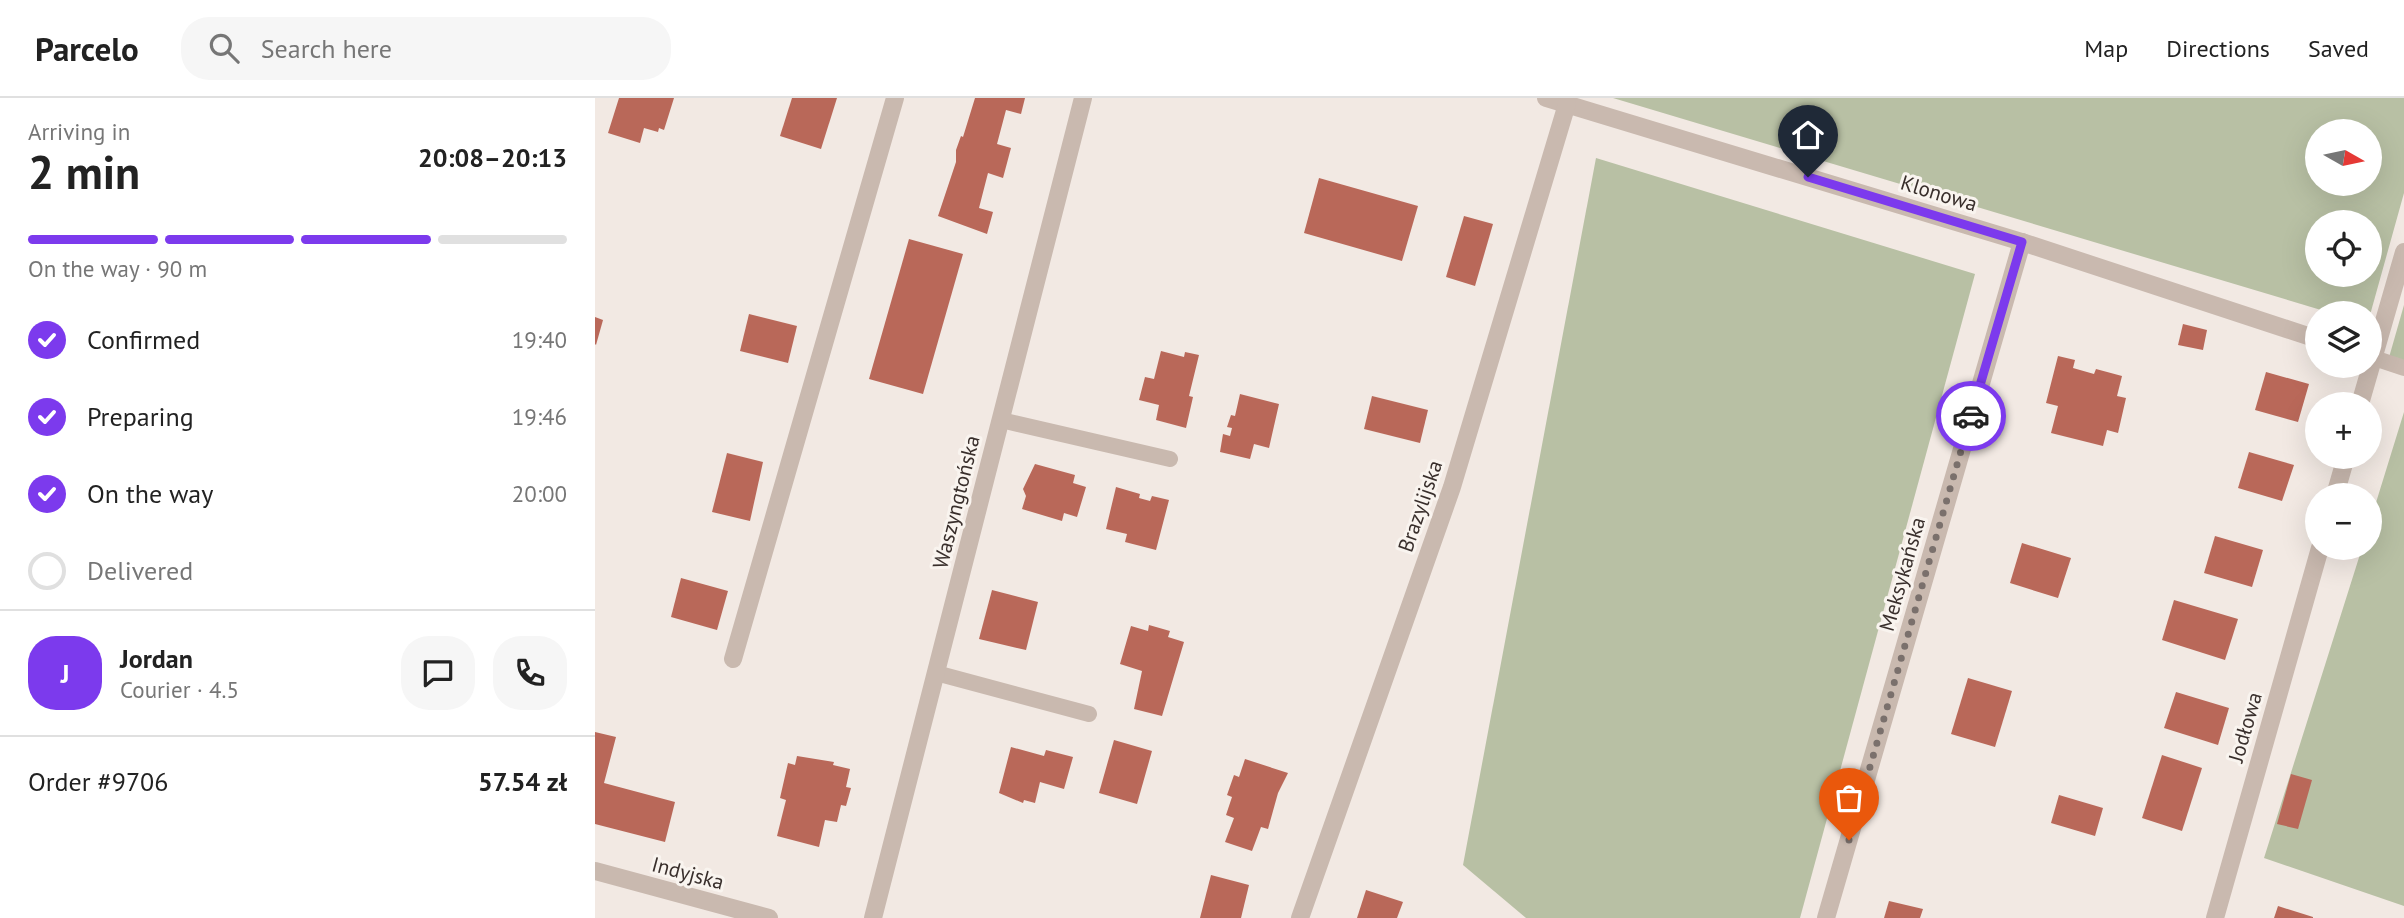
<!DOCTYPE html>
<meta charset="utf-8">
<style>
:root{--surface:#fff;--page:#f6f6f6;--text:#222;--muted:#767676;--line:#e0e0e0;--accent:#7c3aed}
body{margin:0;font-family:"PT Sans",sans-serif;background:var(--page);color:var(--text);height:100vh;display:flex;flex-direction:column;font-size:26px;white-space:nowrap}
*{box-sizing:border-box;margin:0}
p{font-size:23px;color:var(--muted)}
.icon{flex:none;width:38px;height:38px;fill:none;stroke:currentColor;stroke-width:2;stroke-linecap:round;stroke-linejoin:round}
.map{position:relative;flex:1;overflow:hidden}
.side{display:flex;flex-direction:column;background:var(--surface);width:595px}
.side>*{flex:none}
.needle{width:46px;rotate:99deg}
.controls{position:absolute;left:1710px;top:21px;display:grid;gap:14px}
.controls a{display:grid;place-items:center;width:77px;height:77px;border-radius:50%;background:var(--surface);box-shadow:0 7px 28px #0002;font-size:35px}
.pin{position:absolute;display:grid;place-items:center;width:60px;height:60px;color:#fff;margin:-72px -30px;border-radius:50% 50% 50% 0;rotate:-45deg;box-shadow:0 0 7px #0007}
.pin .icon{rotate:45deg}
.courier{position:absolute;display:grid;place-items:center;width:70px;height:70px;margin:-35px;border:5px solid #7c3aed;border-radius:50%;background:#fff;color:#222;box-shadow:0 2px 9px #0007}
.summary em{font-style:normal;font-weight:700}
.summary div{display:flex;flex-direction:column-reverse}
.summary{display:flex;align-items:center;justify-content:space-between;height:119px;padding:0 28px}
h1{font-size:46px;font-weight:700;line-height:52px}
.bar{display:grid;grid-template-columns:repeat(4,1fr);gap:10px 7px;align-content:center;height:84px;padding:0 28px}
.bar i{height:9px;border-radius:5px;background:var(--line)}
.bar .current{background:var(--accent)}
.bar p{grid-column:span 4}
.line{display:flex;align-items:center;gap:18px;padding:0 28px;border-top:2px solid var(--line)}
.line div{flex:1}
.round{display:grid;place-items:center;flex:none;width:74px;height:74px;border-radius:28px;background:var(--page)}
ol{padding:0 28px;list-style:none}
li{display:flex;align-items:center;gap:21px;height:77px}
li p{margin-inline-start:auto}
li .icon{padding:7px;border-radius:50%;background:var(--accent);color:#fff;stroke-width:4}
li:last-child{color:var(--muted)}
li i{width:38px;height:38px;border:4px solid var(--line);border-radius:50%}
header{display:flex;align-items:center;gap:42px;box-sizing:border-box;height:98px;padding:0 35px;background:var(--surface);border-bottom:2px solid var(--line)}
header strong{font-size:33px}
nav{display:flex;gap:38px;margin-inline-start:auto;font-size:24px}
.search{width:490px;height:63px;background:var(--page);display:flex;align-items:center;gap:18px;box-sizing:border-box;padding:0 24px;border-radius:28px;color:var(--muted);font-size:26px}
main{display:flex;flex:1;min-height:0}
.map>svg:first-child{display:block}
</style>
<header>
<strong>Parcelo</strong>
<div class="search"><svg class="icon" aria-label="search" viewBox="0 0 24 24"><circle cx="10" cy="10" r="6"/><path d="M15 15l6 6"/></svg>Search here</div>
<nav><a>Map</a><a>Directions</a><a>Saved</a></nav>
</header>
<main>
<section class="side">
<div class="summary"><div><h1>2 min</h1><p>Arriving in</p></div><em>20:08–20:13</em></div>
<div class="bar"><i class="current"></i><i class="current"></i><i class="current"></i><i></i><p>On the way · 90 m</p></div>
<ol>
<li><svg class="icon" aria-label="check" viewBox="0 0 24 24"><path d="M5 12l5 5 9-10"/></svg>Confirmed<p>19:40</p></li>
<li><svg class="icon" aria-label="check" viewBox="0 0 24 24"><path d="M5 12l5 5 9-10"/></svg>Preparing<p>19:46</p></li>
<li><svg class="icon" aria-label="check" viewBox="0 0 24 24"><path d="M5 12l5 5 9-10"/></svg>On the way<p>20:00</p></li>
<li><i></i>Delivered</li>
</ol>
<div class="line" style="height:126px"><b class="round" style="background:var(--accent);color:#fff">J</b><div><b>Jordan</b><p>Courier · 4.5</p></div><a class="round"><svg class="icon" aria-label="chat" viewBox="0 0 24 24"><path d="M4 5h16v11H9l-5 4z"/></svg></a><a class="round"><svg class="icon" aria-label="phone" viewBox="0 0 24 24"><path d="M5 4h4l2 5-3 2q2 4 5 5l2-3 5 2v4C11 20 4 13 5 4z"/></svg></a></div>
<div class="line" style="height:91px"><div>Order #9706</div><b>57.54 zł</b></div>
</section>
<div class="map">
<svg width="1809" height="820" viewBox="0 0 1809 820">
<rect width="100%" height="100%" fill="#f2e9e3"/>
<!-- green -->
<g fill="#b8c0a4" fill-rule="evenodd">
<path d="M1018,0H1809V95L1775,217L1736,215ZM1722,33H1774V86H1722ZM1722,124H1774V177H1722Z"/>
<path d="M1001,60L1380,176L1205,820H931L868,767Z"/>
<path d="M1809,207V275L1791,270Z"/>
<path d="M1809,314V808L1669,760L1767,450H1774L1775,424Z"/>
</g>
<!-- building -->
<g fill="#b96859">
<path d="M24,0H79L69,32L64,30L63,34L49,30L45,45L13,35Z"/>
<path d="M197,0H242L226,51L185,38Z"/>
<path d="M380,0H430L426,16L411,12L402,46L416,50L408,80L393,75L384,110L398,114L392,136L343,118L361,64V52L366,38L368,39Z"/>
<path d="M724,80L823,108L807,163L709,135Z"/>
<path d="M869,118L898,126L880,188L851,179Z"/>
<path d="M314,141L368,156L328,296L274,281Z"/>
<path d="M154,216L202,228L193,265L145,253Z"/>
<path d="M0,219L8,222L1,247L0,246Z"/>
<path d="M1588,226L1612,232L1608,252L1583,247Z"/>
<path d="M566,253L589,259L590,254L604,257L594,298L598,299L591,330L561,322L564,307L544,302L550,279L559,281Z"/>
<path d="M1463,258L1480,262L1478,270L1499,276L1501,271L1527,278L1522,298L1531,300L1523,335L1512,332L1508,348L1456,335L1463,308L1451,305Z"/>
<path d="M1671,274L1714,286L1703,324L1660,312Z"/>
<path d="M645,296L684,306L674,350L659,346L655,361L625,354L628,336L635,338L637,330L632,329L636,317L640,318Z"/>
<path d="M777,298L833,312L825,345L769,331Z"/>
<path d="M1654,354L1699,367L1687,403L1643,390Z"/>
<path d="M132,355L168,364L155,423L117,414Z"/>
<path d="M440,366L480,377L478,385L491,389L482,419L469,415L467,423L427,411L431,398L428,391Z"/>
<path d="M521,389L545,396L544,400L555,403L557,398L574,402L561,452L530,444L532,436L511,431Z"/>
<path d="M1620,438L1668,452L1657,489L1609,475Z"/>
<path d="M1427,445L1476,460L1463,500L1415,485Z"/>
<path d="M86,480L133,493L122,532L76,519Z"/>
<path d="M397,492L443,504L431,552L384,541Z"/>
<path d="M1579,502L1643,521L1630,562L1567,542Z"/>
<path d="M554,527L575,533L573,539L589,544L567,618L539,611L547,573L525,566L536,528L553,533Z"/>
<path d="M1373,580L1417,593L1400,649L1356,636Z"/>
<path d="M1581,594L1634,610L1623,647L1569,630Z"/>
<path d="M0,634L21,639L9,685L80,704L70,744L0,726Z"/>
<path d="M519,642L557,653L542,706L504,695Z"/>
<path d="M416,649L449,658L451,652L478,659L469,691L445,684L440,705L429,702L428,705L404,695Z"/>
<path d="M1567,657L1607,670L1587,733L1547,720Z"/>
<path d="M202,658L239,664L238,667L255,671L251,689L256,690L251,708L246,707L242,724L230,722L224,749L182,738L191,702L185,700L193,665L200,667Z"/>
<path d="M650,661L693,675L683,695L673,731L666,729L657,753L630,744L639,720L631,717L637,699L632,697L639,677L644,679Z"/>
<path d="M1696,676L1717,682L1703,731L1682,726Z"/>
<path d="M1464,697L1508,710L1500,738L1456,725Z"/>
<path d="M616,777L654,787L646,820H605Z"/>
<path d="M771,792L808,804L802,820H762Z"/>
<path d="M1294,803L1328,811L1325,820H1289Z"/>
<path d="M1683,808L1718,819V820H1679Z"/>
</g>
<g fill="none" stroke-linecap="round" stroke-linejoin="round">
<!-- service -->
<g stroke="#c9b9af" stroke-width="16">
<path d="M1779,260L1809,270"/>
<path d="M406,322L575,361"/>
<path d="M341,575L494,616"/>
</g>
<!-- minor -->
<g stroke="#c9b9af" stroke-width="18">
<path d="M951,0L1427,144L1722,241"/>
<path d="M1765,306L1809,154"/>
<path d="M1740,397L1751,359"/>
<path d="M138,561L300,0"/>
<path d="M0,773L174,820"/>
<path d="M278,820L488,0"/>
<path d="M705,820L857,389L972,6"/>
<path d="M1231,820L1427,144"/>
<path d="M1620,820L1725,450"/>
</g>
</g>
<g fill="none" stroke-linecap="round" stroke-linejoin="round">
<!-- done -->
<path stroke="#7a706c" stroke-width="7" stroke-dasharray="0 12.6" d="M1254,742L1376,318"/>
<!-- route -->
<path stroke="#7c3aed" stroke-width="9" d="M1213,79L1427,144L1376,318"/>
</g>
<g text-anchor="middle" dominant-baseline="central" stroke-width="6" stroke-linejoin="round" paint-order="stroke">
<!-- street labels -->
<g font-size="21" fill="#392f2c" stroke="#f9f4ef">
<text transform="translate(1344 95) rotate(17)">Klonowa</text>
<text transform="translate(361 404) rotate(-76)">Waszyngtońska</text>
<text transform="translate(825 408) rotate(-71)">Brazylijska</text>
<text transform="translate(1307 476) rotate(-74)">Meksykańska</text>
<text transform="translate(1650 629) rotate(-74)">Jodłowa</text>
<text transform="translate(93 775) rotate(15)">Indyjska</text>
</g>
</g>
</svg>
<div class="controls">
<a><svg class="needle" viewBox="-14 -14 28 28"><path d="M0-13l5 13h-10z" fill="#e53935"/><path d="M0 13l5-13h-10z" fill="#767676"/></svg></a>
<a><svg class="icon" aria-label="locate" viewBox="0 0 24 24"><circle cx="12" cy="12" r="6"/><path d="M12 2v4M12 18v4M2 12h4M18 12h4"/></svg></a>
<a><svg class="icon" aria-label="layers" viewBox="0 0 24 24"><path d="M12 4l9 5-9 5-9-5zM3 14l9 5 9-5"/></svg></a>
<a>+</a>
<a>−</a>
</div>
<div class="pin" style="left:1254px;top:742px;background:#ea580c"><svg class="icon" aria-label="bag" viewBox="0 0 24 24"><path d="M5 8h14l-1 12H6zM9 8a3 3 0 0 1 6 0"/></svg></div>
<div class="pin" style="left:1213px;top:79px;background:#1f2937"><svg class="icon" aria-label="home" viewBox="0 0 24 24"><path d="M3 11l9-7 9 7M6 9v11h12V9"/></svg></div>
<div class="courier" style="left:1376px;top:318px"><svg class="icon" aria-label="car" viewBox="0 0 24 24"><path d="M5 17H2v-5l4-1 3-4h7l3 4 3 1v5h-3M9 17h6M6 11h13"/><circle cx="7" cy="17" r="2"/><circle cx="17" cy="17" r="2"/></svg></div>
</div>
</main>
